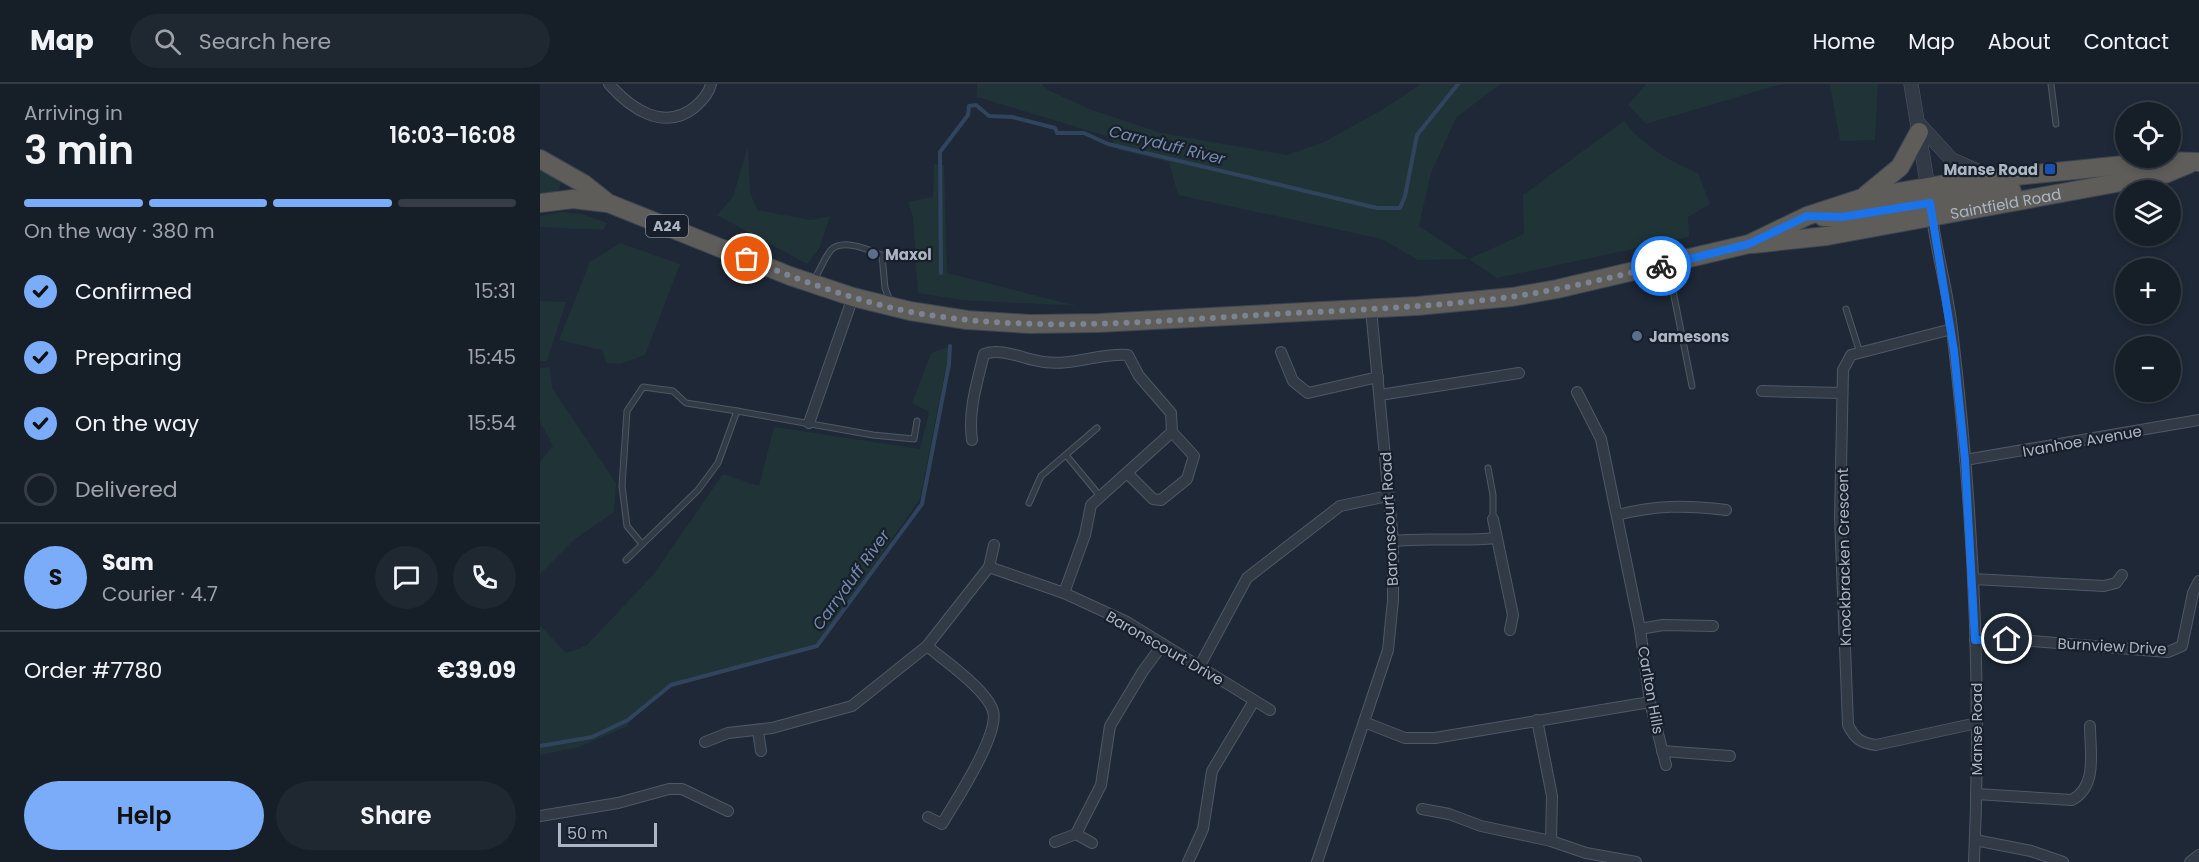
<!DOCTYPE html>
<meta charset="utf-8">
<style>
:root{--surface:#161e28;--page:#1f2730;--text:#f1f3f6;--muted:#9ea2a8;--line:#353c45;--accent:#7aacfa}
body{margin:0;font-family:Poppins,sans-serif;background:var(--page);color:var(--text);height:100vh;display:flex;flex-direction:column;font-size:22px;white-space:nowrap}
*{box-sizing:border-box;margin:0}
p{font-size:20px;color:var(--muted)}
.icon{flex:none;width:33px;height:33px;fill:none;stroke:currentColor;stroke-width:2;stroke-linecap:round;stroke-linejoin:round}
.map{position:relative;flex:1;overflow:hidden}
.sheet{display:flex;flex-direction:column;background:var(--surface);width:540px}
.sheet>*{flex:none}
.tools{position:absolute;left:1575px;top:18px;display:grid;gap:12px}
.tools a{display:grid;place-items:center;width:66px;height:66px;border-radius:50%;background:var(--surface);box-shadow:0 3px 9px #0003,0 0 0 2px var(--line);font-size:30px}
.scale{position:absolute;left:18px;bottom:15px;width:99px;box-sizing:border-box;padding-left:6px;border:3px solid #abb5c4;border-top:0;font-size:16px;line-height:21px;white-space:nowrap;color:#abb5c4;-webkit-text-stroke:4px #181f2b;paint-order:stroke}
.pin{position:absolute;display:grid;place-items:center;width:51px;height:51px;color:#fff;margin:-26px;border:3px solid #fff;border-radius:50%;box-shadow:0 2px 6px #0007}
.courier{position:absolute;display:grid;place-items:center;width:60px;height:60px;margin:-30px;border:4px solid #1a73e8;border-radius:50%;background:#fff;color:#222;box-shadow:0 2px 8px #0007}
.head em{font-style:normal;font-weight:600}
.head div{display:flex;flex-direction:column-reverse}
.head{display:flex;align-items:center;justify-content:space-between;height:102px;padding:0 24px}
h1{font-size:39px;font-weight:600;line-height:45px}
.bar{display:grid;grid-template-columns:repeat(4,1fr);gap:9px 6px;align-content:center;height:72px;padding:0 24px}
.bar i{height:8px;border-radius:4px;background:var(--line)}
.bar .active{background:var(--accent)}
.bar p{grid-column:span 4}
.line{display:flex;align-items:center;gap:15px;padding:0 24px;border-top:2px solid var(--line)}
.line div{flex:1}
.round{display:grid;place-items:center;flex:none;width:63px;height:63px;border-radius:32px;background:var(--page)}
ol{padding:0 24px;list-style:none}
li{display:flex;align-items:center;gap:18px;height:66px}
li p{margin-inline-start:auto}
li .icon{padding:6px;border-radius:50%;background:var(--accent);color:#111;stroke-width:4}
li:last-child{color:var(--muted)}
li i{width:33px;height:33px;border:3px solid var(--line);border-radius:50%}
.primary-button{display:flex;gap:12px;margin-top:auto;padding:12px 24px}
.primary-button a{flex:1;height:69px;border-radius:36px;background:var(--accent);color:#111;font-size:24px;font-weight:600;line-height:69px;text-align:center}
.primary-button a+a{background:var(--page);color:var(--text)}
header{display:flex;align-items:center;gap:36px;box-sizing:border-box;height:84px;padding:0 30px;background:var(--surface);border-bottom:2px solid var(--line)}
header strong{font-size:28px}
nav{display:flex;gap:33px;margin-inline-start:auto;font-size:21px}
.search{width:420px;height:54px;background:var(--page);display:flex;align-items:center;gap:15px;box-sizing:border-box;padding:0 21px;border-radius:33px;color:var(--muted);font-size:22px}
main{display:flex;flex:1;min-height:0}
.map>svg:first-child{display:block}
</style>
<header>
<strong>Map</strong>
<div class="search"><svg class="icon" aria-label="search" viewBox="0 0 24 24"><circle cx="10" cy="10" r="6"/><path d="M15 15l6 6"/></svg>Search here</div>
<nav><a>Home</a><a>Map</a><a>About</a><a>Contact</a></nav>
</header>
<main>
<section class="sheet">
<div class="head"><div><h1>3 min</h1><p>Arriving in</p></div><em>16:03–16:08</em></div>
<div class="bar"><i class="active"></i><i class="active"></i><i class="active"></i><i></i><p>On the way · 380 m</p></div>
<ol>
<li><svg class="icon" aria-label="check" viewBox="0 0 24 24"><path d="M5 12l5 5 9-10"/></svg>Confirmed<p>15:31</p></li>
<li><svg class="icon" aria-label="check" viewBox="0 0 24 24"><path d="M5 12l5 5 9-10"/></svg>Preparing<p>15:45</p></li>
<li><svg class="icon" aria-label="check" viewBox="0 0 24 24"><path d="M5 12l5 5 9-10"/></svg>On the way<p>15:54</p></li>
<li><i></i>Delivered</li>
</ol>
<div class="line" style="height:108px"><b class="round" style="background:var(--accent);color:#111">S</b><div><b>Sam</b><p>Courier · 4.7</p></div><a class="round"><svg class="icon" aria-label="chat" viewBox="0 0 24 24"><path d="M4 5h16v11H9l-5 4z"/></svg></a><a class="round"><svg class="icon" aria-label="phone" viewBox="0 0 24 24"><path d="M5 4h4l2 5-3 2q2 4 5 5l2-3 5 2v4C11 20 4 13 5 4z"/></svg></a></div>
<div class="line" style="height:78px"><div>Order #7780</div><b>€39.09</b></div>
<div class="primary-button"><a>Help</a><a>Share</a></div>
</section>
<div class="map">
<svg width="1659" height="778" viewBox="0 0 1659 778">
<rect width="100%" height="100%" fill="#1e2836"/>
<!-- green -->
<g fill="#203437">
<path d="M437,0H501L508,6L552,26L621,49L747,71L784,58L840,27L881,0H960L916,34L891,89L879,142L929,175L984,150L983,111L1084,37C1102,61 1131,78 1158,89L1170,120L1148,133L1149,153L957,194L929,175L878,176L842,155L638,111L629,78L579,66L570,53L437,13Z"/>
<path d="M1106,0H1242L1106,40L1088,21Z"/>
<path d="M1290,0H1338L1335,56L1300,57Z"/>
<path d="M208,62L210,108L217,126L271,136L290,132L279,165L267,180L177,131L193,113Z"/>
<path d="M394,80L404,81L407,189L537,222L423,216L378,209L373,134L368,118L393,113Z"/>
<path d="M0,85L20,98V103L14,111L0,113Z"/>
<path d="M22,128L42,130L67,139L63,146L0,143V132Z"/>
<path d="M80,159L140,180L105,271L80,280L67,279L62,266L19,256L50,178Z"/>
<path d="M0,217L26,218L7,277H0Z"/>
<path d="M410,262L380,415L277,562L131,601L88,635V642L39,663L0,671V541L26,569L46,562L113,491L183,390L219,402L234,343L380,365L389,328L372,319L391,269Z"/>
<path d="M10,283L12,304L76,399L74,428L35,455L0,490V378L13,362L0,337V284Z"/>
</g>
<g fill="none" stroke-linecap="round" stroke-linejoin="round">
<!-- stream -->
<g stroke="#31445e" stroke-width="4">
<path d="M401,189L400,68L428,31L429,22L436,21L449,32L472,33L515,44L517,49H544L568,60L837,124H860L865,112L877,51L918,0"/>
<path d="M0,662L52,653L88,636L131,601L277,562L382,420L409,280L410,262"/>
</g>
<defs>
<g id="service">
<path d="M1511,0L1516,40"/>
<path d="M1128,182L1152,302"/>
<path d="M274,195C280,187 284,174 291,166C303,154 329,166 342,171L345,204L350,217"/>
<path d="M1306,225L1320,269"/>
<path d="M526,371L560,412"/>
<path d="M948,384L953,411V435"/>
<path d="M489,419L501,392L557,344"/>
<path d="M102,460L87,442L82,402L87,327L103,303L133,307L146,319L197,327"/>
<path d="M86,476L158,406L178,379L197,327L333,351L374,355L377,337"/>
</g>
<g id="minor">
<path d="M69,0C91,25 124,48 155,23C162,17 169,9 171,0"/>
<path d="M1392,133C1397,171 1408,208 1412,245C1433,422 1442,601 1434,778"/>
<path d="M1412,245L1311,271L1303,286L1300,433L1308,641C1315,655 1321,659 1336,661L1437,639"/>
<path d="M741,268L753,297L768,309L838,293"/>
<path d="M1222,307L1302,309"/>
<path d="M1037,308L1061,355L1100,545L1110,618L1126,681"/>
<path d="M840,311L979,289"/>
<path d="M269,339L313,213"/>
<path d="M432,356C428,326 437,299 444,270C462,263 485,276 504,278C532,282 559,269 588,271L599,292L631,329L632,348L551,421L545,451L524,509"/>
<path d="M1425,376L1659,336"/>
<path d="M588,390L613,415L621,416L647,395L654,372L632,348"/>
<path d="M1077,431C1117,421 1145,421 1186,426"/>
<path d="M953,435L973,531L970,546"/>
<path d="M853,457C887,453 921,458 955,454"/>
<path d="M449,483L524,509L587,538L730,626"/>
<path d="M1433,495L1564,502L1576,499L1582,491"/>
<path d="M1100,545L1123,541L1173,542"/>
<path d="M1435,556L1467,555L1628,568L1642,562L1653,509L1659,497"/>
<path d="M387,562C405,577 447,606 453,627C460,650 415,718 402,740L388,733"/>
<path d="M659,583L707,494L800,422L848,412"/>
<path d="M997,636L1012,712L1011,757"/>
<path d="M824,638L865,654H895L1110,618"/>
<path d="M218,647L221,667"/>
<path d="M165,658L188,649L232,644L312,622L387,562L449,483L454,461"/>
<path d="M1122,667L1190,672"/>
<path d="M1436,710L1532,716C1558,702 1550,667 1550,642"/>
<path d="M882,725L909,730L941,742L1011,757L1046,769L1096,778"/>
<path d="M0,732L78,719L129,705H142L188,727"/>
<path d="M536,750L561,701L570,642L603,587L623,560"/>
<path d="M1435,756L1491,767L1523,778"/>
<path d="M515,758L536,750L552,759"/>
<path d="M648,778L663,745L672,687L714,617"/>
<path d="M777,778L848,566L853,516V457L831,225"/>
<path d="M1650,778L1659,771"/>
</g>
<g id="tertiary">
<path d="M1371,0L1389,110"/>
<path d="M1378,39L1412,76L1451,93"/>
</g>
<g id="trunk">
<path d="M0,75L44,100L68,119L250,192L313,213L370,227L427,236L490,240L559,239L877,222L972,213L1017,205L1209,160L1267,132L1322,114L1417,98L1623,77L1659,78"/>
<path d="M1326,111L1360,83L1379,48"/>
<path d="M0,119L33,115L67,119"/>
<path d="M1283,133H1302L1472,107"/>
<path id="s1" d="M1213,160L1287,152L1625,90L1649,80"/>
</g>
</defs>
<!-- service casing -->
<use href="#service" stroke="#4f5865" stroke-width="7"/>
<!-- minor casing -->
<use href="#minor" stroke="#4f5865" stroke-width="12"/>
<!-- tertiary casing -->
<use href="#tertiary" stroke="#4f5865" stroke-width="15"/>
<!-- trunk casing -->
<use href="#trunk" stroke="#3c4551" stroke-width="20"/>
<!-- service -->
<use href="#service" stroke="#323a46" stroke-width="5"/>
<!-- minor -->
<use href="#minor" stroke="#323a46" stroke-width="10"/>
<!-- tertiary -->
<use href="#tertiary" stroke="#323a46" stroke-width="14"/>
<!-- trunk -->
<use href="#trunk" stroke="#5e5d5a" stroke-width="18"/>
</g>
<g fill="none" stroke-linecap="round" stroke-linejoin="round">
<!-- done -->
<path stroke="#7a8492" stroke-width="6" stroke-dasharray="0 10.8" d="M207,175C260,196 315,217 371,228C486,249 604,238 719,231C803,226 887,224 970,213C1021,206 1071,193 1121,182"/>
<!-- route -->
<path stroke="#1a73e8" stroke-width="8" d="M1121,182L1209,160L1267,132L1302,133L1390,119L1414,267L1425,376L1435,556L1467,555"/>
</g>
<!-- markers -->
<rect fill="#1a4fb4" stroke="#181f2b" stroke-width="2" x="1504" y="79" width="12" height="12" rx="3"/>
<g fill="#5c6f8a" stroke="#181f2b" stroke-width="2">
<circle cx="333" cy="170" r="6"/>
<circle cx="1097" cy="252" r="6"/>
</g>
<g text-anchor="middle" dominant-baseline="central" stroke-width="4.5" stroke-linejoin="round" paint-order="stroke">
<!-- shield labels -->
<rect fill="#181f2b" stroke="#7f8896" stroke-width="1.5" x="106" y="131" width="42" height="22" rx="4.5"/>
<g font-size="14" font-weight="bold" fill="#abb5c4">
<text x="127" y="142">A24</text>
</g>
<!-- poi labels -->
<g font-size="15" font-weight="bold" fill="#abb5c4" stroke="#181f2b" text-anchor="start">
<text x="1498" y="85" text-anchor="end">Manse Road</text>
<text x="345" y="170">Maxol</text>
<text x="1109" y="252">Jamesons</text>
</g>
<!-- street labels -->
<g font-size="15" fill="#abb5c4" stroke="#181f2b">
<text stroke="none"><textPath href="#s1" startOffset="256">Saintfield Road</textPath></text>
<text transform="translate(1542 357) rotate(-10)">Ivanhoe Avenue</text>
<text transform="translate(849 435) rotate(-93)">Baronscourt Road</text>
<text transform="translate(1304 473) rotate(-91)">Knockbracken Crescent</text>
<text transform="translate(1572 562) rotate(3)">Burnview Drive</text>
<text transform="translate(625 564) rotate(30)">Baronscourt Drive</text>
<text transform="translate(1111 606) rotate(80)">Carlton Hills</text>
<text transform="translate(1436 645) rotate(-90)">Manse Road</text>
</g>
<!-- water labels -->
<g font-size="16" font-style="italic" fill="#738cad" stroke="#181f2b">
<text transform="translate(627 61) rotate(14)">Carryduff River</text>
<text transform="translate(311 496) rotate(-54)">Carryduff River</text>
</g>
</g>
</svg>
<div class="tools">
<a><svg class="icon" aria-label="locate" viewBox="0 0 24 24"><circle cx="12" cy="12" r="6"/><path d="M12 2v4M12 18v4M2 12h4M18 12h4"/></svg></a>
<a><svg class="icon" aria-label="layers" viewBox="0 0 24 24"><path d="M12 4l9 5-9 5-9-5zM3 14l9 5 9-5"/></svg></a>
<a>+</a>
<a>−</a>
</div>
<div class="scale">50 m</div>
<div class="pin" style="left:207px;top:175px;background:#ea580c"><svg class="icon" aria-label="bag" viewBox="0 0 24 24"><path d="M5 8h14l-1 12H6zM9 8a3 3 0 0 1 6 0"/></svg></div>
<div class="pin" style="left:1467px;top:555px;background:#1f2937"><svg class="icon" aria-label="home" viewBox="0 0 24 24"><path d="M3 11l9-7 9 7M6 9v11h12V9"/></svg></div>
<div class="courier" style="left:1121px;top:182px"><svg class="icon" aria-label="bike" viewBox="0 0 24 24"><circle cx="6" cy="16" r="4"/><circle cx="18" cy="16" r="4"/><path d="M6 16l4-8h5l3 8M10 8l3 8H6M13 5h3"/></svg></div>
</div>
</main>
